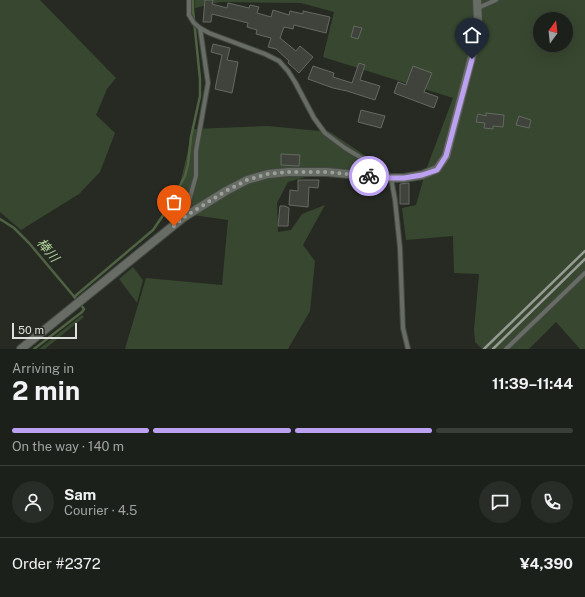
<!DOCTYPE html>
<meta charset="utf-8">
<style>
:root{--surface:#1c201a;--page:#292d27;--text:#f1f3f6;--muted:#a0a3a2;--line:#3a3e39;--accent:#bca0f2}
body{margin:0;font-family:"Public Sans","Noto Sans JP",sans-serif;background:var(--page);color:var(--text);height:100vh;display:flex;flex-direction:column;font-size:15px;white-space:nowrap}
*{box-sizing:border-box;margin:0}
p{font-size:13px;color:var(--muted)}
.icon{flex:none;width:22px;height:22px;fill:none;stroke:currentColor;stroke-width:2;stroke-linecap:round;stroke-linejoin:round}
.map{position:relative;height:349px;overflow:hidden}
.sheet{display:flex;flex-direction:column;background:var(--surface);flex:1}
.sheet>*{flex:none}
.needle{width:26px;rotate:15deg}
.tools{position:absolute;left:533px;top:12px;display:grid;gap:8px}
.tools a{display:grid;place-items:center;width:40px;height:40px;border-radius:50%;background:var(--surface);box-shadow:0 4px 16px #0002,0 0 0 1px var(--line);font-size:20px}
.scale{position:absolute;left:12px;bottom:10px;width:65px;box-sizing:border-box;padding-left:4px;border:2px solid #dcdfdb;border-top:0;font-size:11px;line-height:14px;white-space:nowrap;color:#dcdfdb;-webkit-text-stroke:3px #262a23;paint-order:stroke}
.pin{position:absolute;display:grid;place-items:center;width:34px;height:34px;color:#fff;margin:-41px -17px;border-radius:50% 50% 50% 0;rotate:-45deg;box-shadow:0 0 4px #0007}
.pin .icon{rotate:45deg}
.courier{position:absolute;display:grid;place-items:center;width:40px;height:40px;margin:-20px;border:3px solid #bca0f2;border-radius:50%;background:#fff;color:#222;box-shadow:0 1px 5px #0007}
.head em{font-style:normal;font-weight:700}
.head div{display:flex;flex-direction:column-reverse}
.head{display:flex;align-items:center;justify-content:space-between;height:68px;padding:0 12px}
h1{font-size:26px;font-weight:700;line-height:30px}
.bar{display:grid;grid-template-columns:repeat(4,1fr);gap:6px 4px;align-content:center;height:48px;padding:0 12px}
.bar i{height:5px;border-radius:3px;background:var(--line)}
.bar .selected{background:var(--accent)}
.bar p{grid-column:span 4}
.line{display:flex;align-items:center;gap:10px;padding:0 12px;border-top:1px solid var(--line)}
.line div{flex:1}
.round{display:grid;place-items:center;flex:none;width:42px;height:42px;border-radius:21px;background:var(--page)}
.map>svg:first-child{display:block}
</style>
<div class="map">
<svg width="585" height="349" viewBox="0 0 585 349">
<rect width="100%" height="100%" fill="#262a23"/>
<!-- green -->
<g fill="#38472f" fill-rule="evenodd">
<path d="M0,0H40L116,78L107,89L96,115L115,133L100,172L79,194L21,230L0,212Z"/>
<path d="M195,0H585V349H580L556,322L529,349H482L475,342L474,330L479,274L454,273L453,236L406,240L402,208L416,205L426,170L453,98L323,57L334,12L301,3L220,2L195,8ZM540,19H566V45H540Z"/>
<path d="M268,126L330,132L391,173L337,168L288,182L277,203L278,232L291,230L302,214L325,205L303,245L315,261L310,311L288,349H125L146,278L222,285L228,220L193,215L183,206L180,184L193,129Z"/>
<path d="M133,267L143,280L137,303L119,279Z"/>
<path d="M82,315L84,317L45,349H39Z"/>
</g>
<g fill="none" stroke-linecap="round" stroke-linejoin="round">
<!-- stream -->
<g stroke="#4f6242" stroke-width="2.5">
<path d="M0,219L14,228L29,243L77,300"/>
<path d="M74,297L153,230L166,211L185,176L188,164L191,137L200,96V79L193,10V0"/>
<path d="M34,349L82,312L84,309L81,305"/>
</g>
</g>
<!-- building -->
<g fill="#3f433c" stroke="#646961">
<path d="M205,0H213L212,4L227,8L228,3L249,8L250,5L259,7L257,13L271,17L273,10L289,15L290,11L303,14V11L330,17L326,33L294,25L293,29L284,27L280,38L296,51L300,46L313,57L299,73L288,63L289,61L276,49L268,47L271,38L256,34L257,30L247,27L248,23L212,14L211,22H203Z"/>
<path d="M354,26L362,28L358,39L351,37Z"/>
<path d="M213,44L230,48L227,60L238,62L232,93L215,89L222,55L211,52Z"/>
<path d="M359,63L365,65L360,80L380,86L375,100L347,91L333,88L308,79L313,66L334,73L333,77L352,83Z"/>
<path d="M413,66L432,73L424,92L438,97L434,108L394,93L398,82L406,85Z"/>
<path d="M361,110L385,116L381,128L358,122Z"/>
<path d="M486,113L504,115L503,127L493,126V129L484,128L485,123L476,122L478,114L486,116Z"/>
<path d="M519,116L531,120L529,128L516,125Z"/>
<path d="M281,154L300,155L299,166L281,165Z"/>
<path d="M298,180H319L318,188L309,187L308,207L289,205L290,190L298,191Z"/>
<path d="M409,183V204H400V184Z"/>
<path d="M280,206H285L289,208L288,226H278Z"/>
</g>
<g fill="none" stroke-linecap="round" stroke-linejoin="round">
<defs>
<g id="lane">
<path d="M189,0V15L194,23L200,28L209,33L265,54L279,61L288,71L295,82L314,118L325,133L345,148L375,166L391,178L395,200L400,248L403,328L408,349"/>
<path d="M478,8L496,0"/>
<path d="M185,215L196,176V151L208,83L200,28"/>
<path d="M506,349L585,273"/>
</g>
<path id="street" d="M21,349L184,217L226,191L247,180L268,174L288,172H327L391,178H404L422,175L437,169L446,156L475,45L478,22L477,0"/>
</defs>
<!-- lane casing -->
<use href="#lane" stroke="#444843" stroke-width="6"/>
<!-- street casing -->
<use href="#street" stroke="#444843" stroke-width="10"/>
<!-- lane -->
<use href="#lane" stroke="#676c64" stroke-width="4"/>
<!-- street -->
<use href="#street" stroke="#676c64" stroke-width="8"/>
<!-- rail -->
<g stroke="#979a95" stroke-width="2.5">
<path d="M484,349L585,251"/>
<path d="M493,349L585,259"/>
</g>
</g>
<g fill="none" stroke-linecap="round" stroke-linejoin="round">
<!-- done -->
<path stroke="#9ca09b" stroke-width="4" stroke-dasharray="0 7.2" d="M174,226L184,217L226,191L247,180L268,174L288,172H326L369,176"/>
<!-- route -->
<path stroke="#bca0f2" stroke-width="5" d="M369,176L391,178H404L422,175L437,170L446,156L472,59"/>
</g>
<g text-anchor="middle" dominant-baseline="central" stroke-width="3" stroke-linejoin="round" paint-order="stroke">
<!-- water labels -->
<g font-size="13" font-style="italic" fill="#b0d39a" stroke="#262a23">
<text transform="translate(48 250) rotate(50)">棒川</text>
</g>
</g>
</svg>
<div class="tools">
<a><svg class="needle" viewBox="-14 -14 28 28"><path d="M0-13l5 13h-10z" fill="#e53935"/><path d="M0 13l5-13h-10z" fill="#a0a3a2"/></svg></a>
</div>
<div class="scale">50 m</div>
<div class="pin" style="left:174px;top:226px;background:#ea580c"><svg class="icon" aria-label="bag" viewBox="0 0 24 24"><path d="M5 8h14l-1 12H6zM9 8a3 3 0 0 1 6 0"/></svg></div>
<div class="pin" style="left:472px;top:59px;background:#1f2937"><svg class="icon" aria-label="home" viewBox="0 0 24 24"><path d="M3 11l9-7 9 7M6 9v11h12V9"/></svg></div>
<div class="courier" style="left:369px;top:176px"><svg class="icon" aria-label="bike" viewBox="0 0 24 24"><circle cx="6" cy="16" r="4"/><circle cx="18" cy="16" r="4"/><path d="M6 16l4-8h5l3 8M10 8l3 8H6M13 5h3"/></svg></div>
</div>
<section class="sheet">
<div class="head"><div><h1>2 min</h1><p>Arriving in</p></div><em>11:39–11:44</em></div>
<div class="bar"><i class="selected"></i><i class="selected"></i><i class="selected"></i><i></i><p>On the way · 140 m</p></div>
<div class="line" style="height:72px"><a class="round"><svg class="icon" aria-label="person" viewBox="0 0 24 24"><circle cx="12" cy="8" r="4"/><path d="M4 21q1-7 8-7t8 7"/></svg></a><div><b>Sam</b><p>Courier · 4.5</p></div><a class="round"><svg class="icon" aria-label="chat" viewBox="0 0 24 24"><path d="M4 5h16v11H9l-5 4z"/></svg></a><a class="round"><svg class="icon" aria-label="phone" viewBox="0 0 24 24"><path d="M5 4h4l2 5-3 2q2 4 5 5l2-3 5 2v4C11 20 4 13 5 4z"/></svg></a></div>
<div class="line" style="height:52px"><div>Order #2372</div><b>¥4,390</b></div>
</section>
